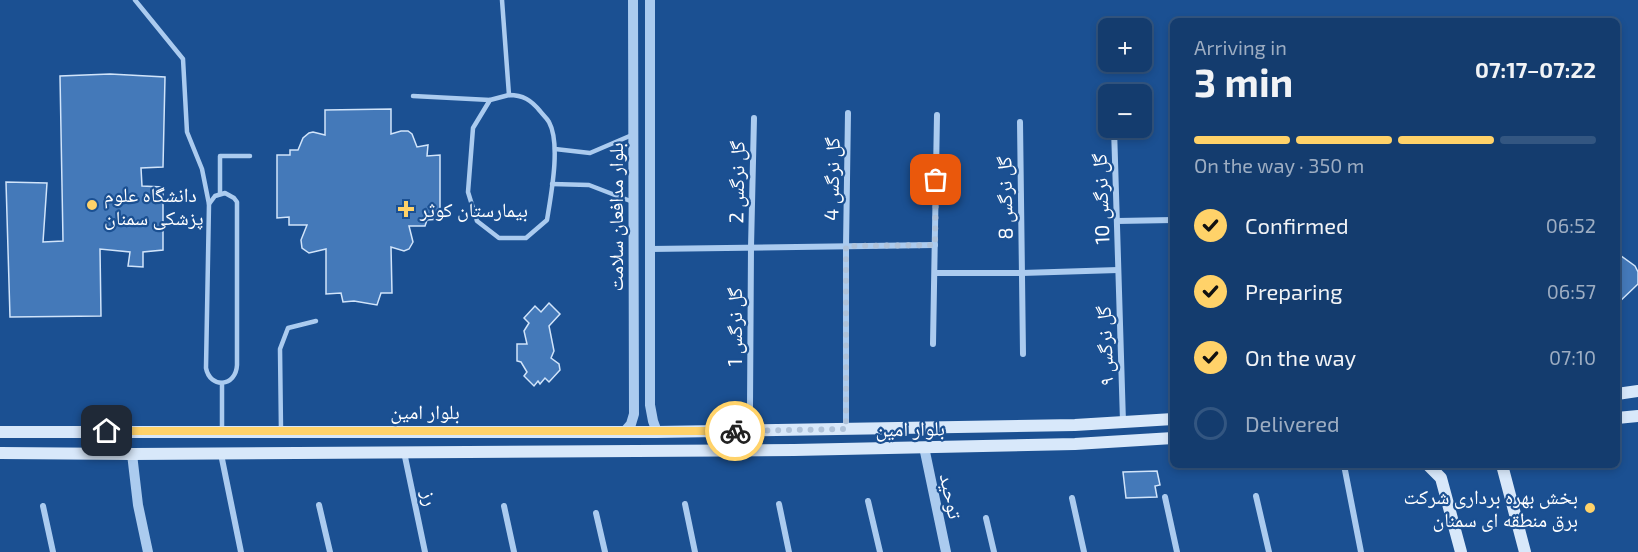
<!DOCTYPE html>
<meta charset="utf-8">
<style>
:root{--surface:#143c6e;--page:#214776;--text:#f1f3f6;--muted:#9dadc2;--line:#335681;--accent:#ffd269}
body{margin:0;font-family:"Exo 2","Noto Naskh Arabic",sans-serif;background:var(--page);color:var(--text);height:100vh;display:flex;flex-direction:column;font-size:22px;white-space:nowrap}
*{box-sizing:border-box;margin:0}
p{font-size:20px;color:var(--muted)}
.icon{flex:none;width:33px;height:33px;fill:none;stroke:currentColor;stroke-width:2;stroke-linecap:round;stroke-linejoin:round}
.map{position:relative;flex:1;overflow:hidden}
.details{position:absolute;left:1170px;top:18px;width:450px;height:450px;display:flex;flex-direction:column;background:var(--surface);border-radius:9px;box-shadow:0 3px 9px #0003,0 0 0 2px var(--line)}
.details>*{flex:none}
.tools{position:absolute;left:1098px;top:18px;display:grid;gap:12px}
.tools a{display:grid;place-items:center;width:54px;height:54px;border-radius:9px;background:var(--surface);box-shadow:0 3px 9px #0003,0 0 0 2px var(--line);font-size:30px}
.pin{position:absolute;display:grid;place-items:center;width:51px;height:51px;color:#fff;margin:-26px;border-radius:12px;box-shadow:0 3px 9px #0006}
.courier{position:absolute;display:grid;place-items:center;width:60px;height:60px;margin:-30px;border:4px solid #ffd269;border-radius:50%;background:#fff;color:#222;box-shadow:0 2px 8px #0007}
.overview em{font-style:normal;font-weight:700}
.overview div{display:flex;flex-direction:column-reverse}
.overview{display:flex;align-items:center;justify-content:space-between;height:102px;padding:0 24px}
h1{font-size:39px;font-weight:700;line-height:45px}
.bar{display:grid;grid-template-columns:repeat(4,1fr);gap:9px 6px;align-content:center;height:72px;padding:0 24px}
.bar i{height:8px;border-radius:4px;background:var(--line)}
.bar .current{background:var(--accent)}
.bar p{grid-column:span 4}
ol{padding:0 24px;list-style:none}
li{display:flex;align-items:center;gap:18px;height:66px}
li p{margin-inline-start:auto}
li .icon{padding:6px;border-radius:50%;background:var(--accent);color:#111;stroke-width:4}
li:last-child{color:var(--muted)}
li i{width:33px;height:33px;border:3px solid var(--line);border-radius:50%}
.map>svg:first-child{display:block}
</style>
<div class="map">
<svg width="1638" height="552" viewBox="0 0 1638 552">
<rect width="100%" height="100%" fill="#1b5092"/>
<!-- building -->
<g fill="#4479b9" stroke="#d1e4fa" stroke-width="1.5">
<path d="M110,74L165,77L163,167L141,168L142,186L163,187V250L143,252V267L128,266L130,252L100,249L101,316L10,317L6,182L47,183L43,242L63,241L60,76Z"/>
<path d="M391,109V134L401,131H408L412,134L417,147L428,145L427,156L440,155V219L427,220L425,226H409L413,242L409,249L404,251L391,247L392,293H381L377,305L354,301L343,302L341,293L326,294V249L309,253L302,248L301,240L307,225H289V217L277,218V155H290V150H298L303,138L309,133L313,132L325,135V110Z"/>
<path d="M1617,253L1635,266L1638,272V284L1617,304Z"/>
<path d="M549,303L560,314L549,326L554,351L551,358L559,364L560,370L549,382L545,378L540,384L538,381L534,386L524,376L527,372L521,362L517,361V344H527L524,331L529,323L524,318L535,306L541,312Z"/>
<path d="M1157,471L1160,485L1155,486L1157,497L1126,498L1123,472Z"/>
</g>
<g fill="none" stroke-linecap="round" stroke-linejoin="round">
<!-- service -->
<g stroke="#abcbef" stroke-width="4.5">
<path d="M135,0L183,59L187,132L202,169L209,204"/>
<path d="M502,0L509,95"/>
<path d="M509,95C523,95 531,100 540,111C543,115 547,118 549,122C561,144 551,195 547,220L526,238H499L477,221L468,192L473,128L490,100Z"/>
<path d="M413,96L490,100"/>
<path d="M555,149L590,153L632,135"/>
<path d="M552,184L589,185L633,202"/>
<path d="M225,193L234,198L237,202V365C236,387 210,389 206,368L209,204L215,196Z"/>
<path d="M220,194V156H250"/>
<path d="M222,383V431"/>
<path d="M281,431L280,349L288,328L316,321"/>
</g>
<!-- minor -->
<g stroke="#abcbef" stroke-width="6">
<path d="M1020,122L1023,354"/>
<path d="M1114,128L1123,422"/>
<path d="M1117,221L1173,220"/>
<path d="M650,249L935,245"/>
<path d="M935,273H1022L1118,270"/>
<path d="M933,344L937,115"/>
<path d="M750,407L751,247L754,118"/>
<path d="M846,428V246L848,113"/>
<path d="M404,452L425,552"/>
<path d="M221,454L241,552"/>
<path d="M1344,465L1361,552"/>
<path d="M1256,496L1269,552"/>
<path d="M1165,497L1177,552"/>
<path d="M1072,498L1084,552"/>
<path d="M868,501L880,552"/>
<path d="M685,504L695,552"/>
<path d="M779,504L789,552"/>
<path d="M319,505L330,552"/>
<path d="M43,506L53,552"/>
<path d="M504,506L514,552"/>
<path d="M596,513L605,552"/>
<path d="M986,518L994,552"/>
</g>
<!-- tertiary -->
<g stroke="#abcbef" stroke-width="10">
<path d="M650,0V405L653,421L657,432"/>
<path d="M624,432L631,424L634,414L633,0"/>
<path d="M924,447L946,552"/>
<path d="M132,454L138,505L148,552"/>
</g>
<!-- secondary -->
<g stroke="#d8e8fa" stroke-width="12">
<path d="M1617,394L1638,391"/>
<path d="M1617,418L1638,416"/>
<path d="M0,432H657L1075,425L1173,419"/>
<path d="M0,453L132,454L794,450L1075,444L1173,438"/>
<path d="M1428,465L1441,478L1461,552"/>
<path d="M1502,465L1525,552"/>
</g>
</g>
<g fill="none" stroke-linecap="round" stroke-linejoin="round">
<!-- done -->
<path stroke="#afc2d9" stroke-width="6" stroke-dasharray="0 10.8" d="M735,431L846,429V246L935,245L936,180"/>
<!-- route -->
<path stroke="#ffd269" stroke-width="8" d="M107,431H735"/>
</g>
<!-- markers -->
<g fill="#ffd269" stroke="#1b5092" stroke-width="2">
<circle cx="92" cy="205" r="6"/>
<path d="M403 200h6v6h6v6h-6v6h-6v-6h-6v-6h6z"/>
<circle cx="1590" cy="508" r="6"/>
</g>
<g text-anchor="middle" dominant-baseline="central" stroke-width="4.5" stroke-linejoin="round" paint-order="stroke">
<!-- street labels -->
<g font-size="20" fill="#fff" stroke="#1b5092">
<text transform="translate(831 179) rotate(-89)">گل نرگس 4</text>
<text transform="translate(736 182) rotate(-89)">گل نرگس 2</text>
<text transform="translate(1004 198) rotate(-91)">گل نرگس 8</text>
<text transform="translate(1100 199) rotate(-92)">گل نرگس 10</text>
<text transform="translate(615 217) rotate(-90)">بلوار مدافعان سلامت</text>
<text transform="translate(734 327) rotate(-90)">گل نرگس 1</text>
<text transform="translate(1104 346) rotate(-92)">گل نرگس ۹</text>
<text x="425" y="411">بلوار امین</text>
<text transform="translate(910 428) rotate(-1)">بلوار امین</text>
<text transform="translate(952 496) rotate(78)">توحید</text>
<text transform="translate(431 498) rotate(79)">رز</text>
</g>
<!-- poi labels -->
<g font-size="20" fill="#fff" stroke="#1b5092" text-anchor="start">
<text x="104" y="194">دانشگاه علوم<tspan x="104" dy="23">پزشکی سمنان</tspan></text>
<text x="420" y="209">بیمارستان کوثر</text>
<text x="1578" y="496" text-anchor="end">بخش بهره برداری شرکت<tspan x="1578" dy="23">برق منطقه ای سمنان</tspan></text>
</g>
</g>
</svg>
<div class="tools">
<a>+</a>
<a>−</a>
</div>
<div class="pin" style="left:936px;top:180px;background:#ea580c"><svg class="icon" aria-label="bag" viewBox="0 0 24 24"><path d="M5 8h14l-1 12H6zM9 8a3 3 0 0 1 6 0"/></svg></div>
<div class="pin" style="left:107px;top:431px;background:#1f2937"><svg class="icon" aria-label="home" viewBox="0 0 24 24"><path d="M3 11l9-7 9 7M6 9v11h12V9"/></svg></div>
<div class="courier" style="left:735px;top:431px"><svg class="icon" aria-label="bike" viewBox="0 0 24 24"><circle cx="6" cy="16" r="4"/><circle cx="18" cy="16" r="4"/><path d="M6 16l4-8h5l3 8M10 8l3 8H6M13 5h3"/></svg></div>
<section class="details">
<div class="overview"><div><h1>3 min</h1><p>Arriving in</p></div><em>07:17–07:22</em></div>
<div class="bar"><i class="current"></i><i class="current"></i><i class="current"></i><i></i><p>On the way · 350 m</p></div>
<ol>
<li><svg class="icon" aria-label="check" viewBox="0 0 24 24"><path d="M5 12l5 5 9-10"/></svg>Confirmed<p>06:52</p></li>
<li><svg class="icon" aria-label="check" viewBox="0 0 24 24"><path d="M5 12l5 5 9-10"/></svg>Preparing<p>06:57</p></li>
<li><svg class="icon" aria-label="check" viewBox="0 0 24 24"><path d="M5 12l5 5 9-10"/></svg>On the way<p>07:10</p></li>
<li><i></i>Delivered</li>
</ol>
</section>
</div>
